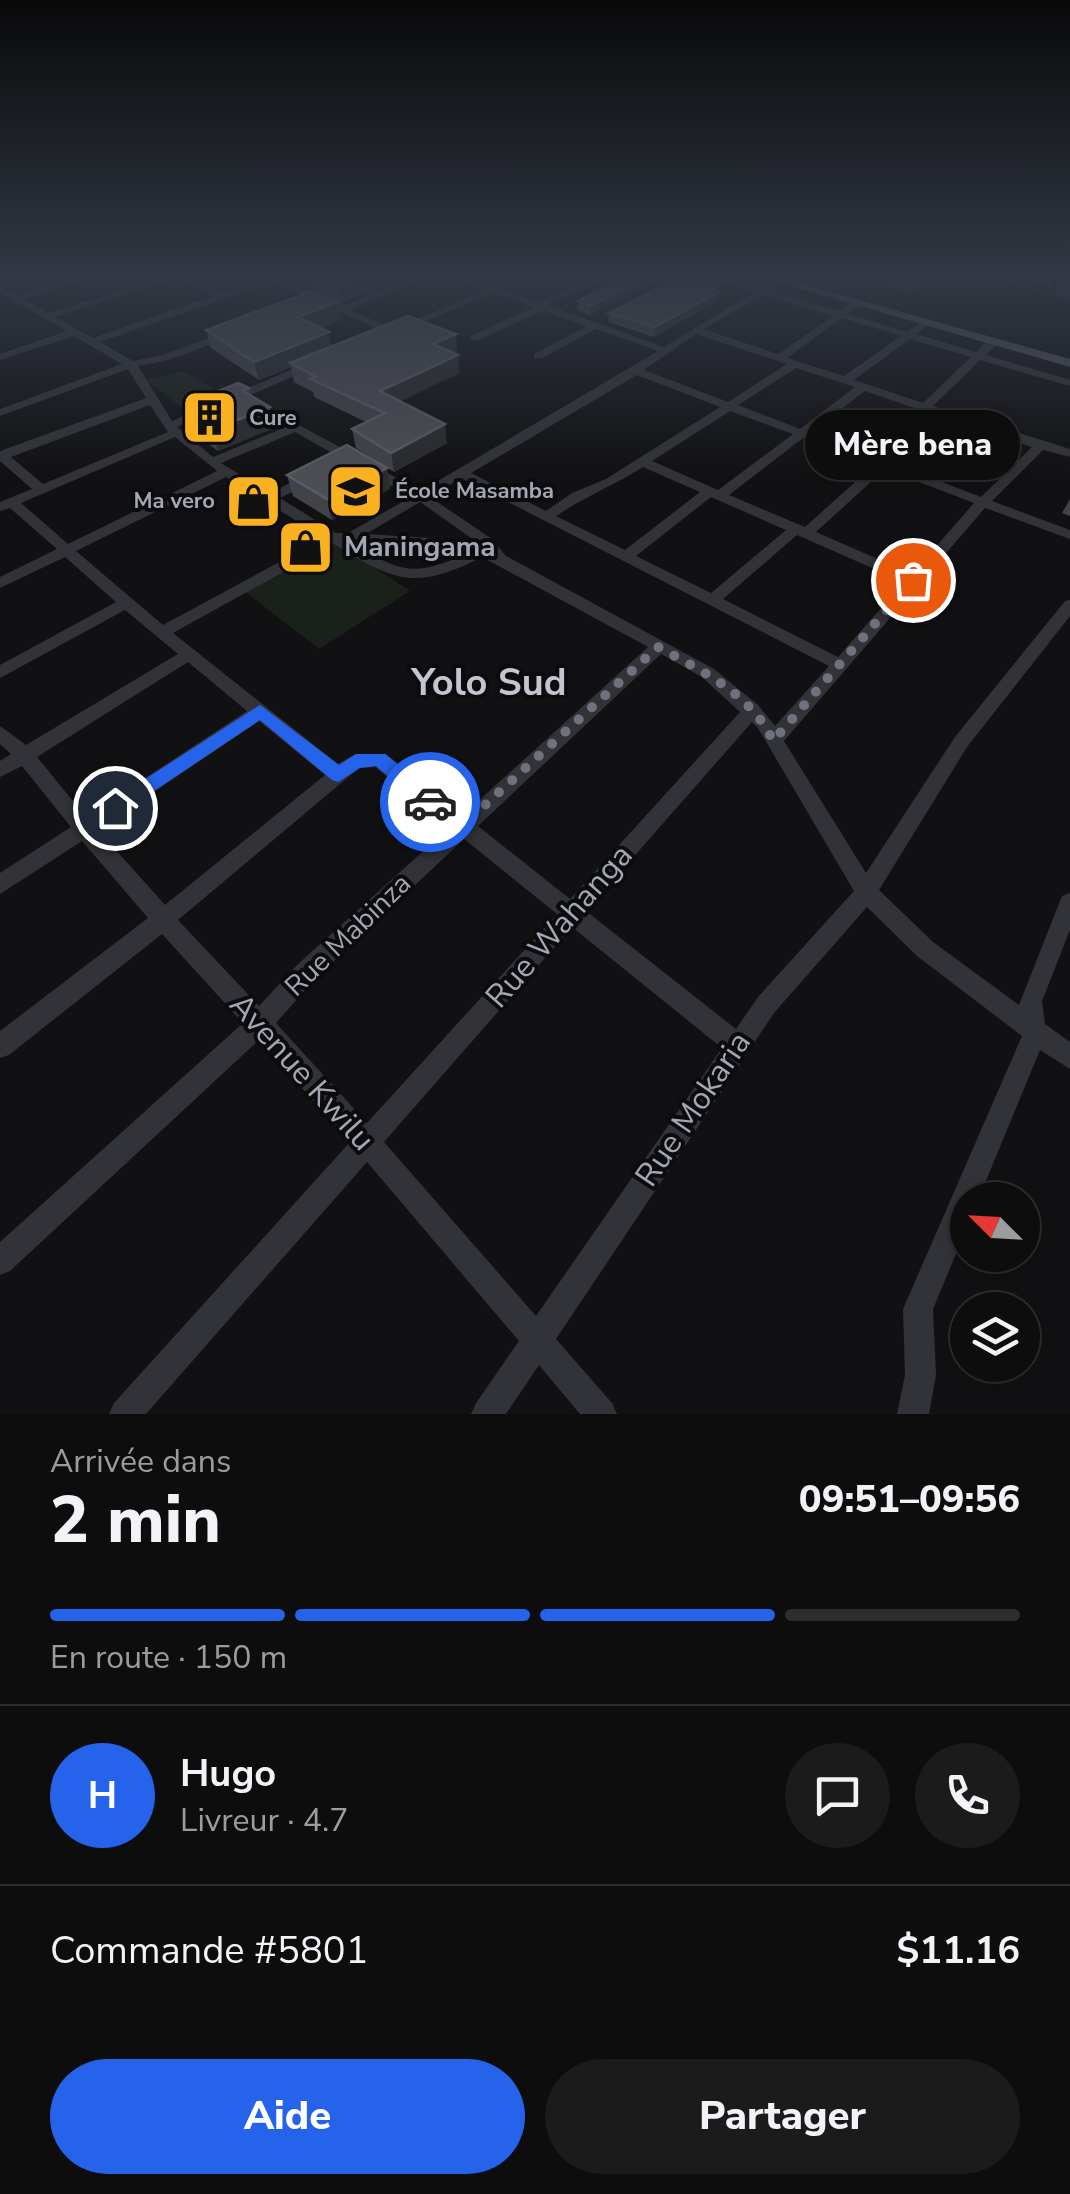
<!DOCTYPE html>
<html lang="fr">
<meta charset="utf-8">
<style>
:root{--surface:#0d0d0e;--page:#1b1b1c;--text:#f1f3f6;--muted:#9a9c9e;--line:#2d2d2e;--accent:#2563eb}
body{margin:0;font-family:"Nunito Sans",sans-serif;background:var(--page);color:var(--text);height:100vh;display:flex;flex-direction:column;font-size:38px;white-space:nowrap}
*{box-sizing:border-box;margin:0}
p{font-size:32px;color:var(--muted)}
.icon{flex:none;width:55px;height:55px;fill:none;stroke:currentColor;stroke-width:2;stroke-linecap:round;stroke-linejoin:round}
.map{position:relative;height:1414px;overflow:hidden}
.drawer{display:flex;flex-direction:column;background:var(--surface);flex:1}
.drawer>*{flex:none}
.needle{width:65px;rotate:294deg}
.fabs{position:absolute;left:950px;top:1182px;display:grid;gap:20px}
.fabs a{display:grid;place-items:center;width:90px;height:90px;border-radius:50%;background:var(--surface);box-shadow:0 5px 15px #0003,0 0 0 2px var(--line);font-size:50px}
.pin{position:absolute;display:grid;place-items:center;width:85px;height:85px;color:#fff;margin:-42px;border:5px solid #fff;border-radius:50%;box-shadow:0 2px 10px #0007}
.courier{position:absolute;display:grid;place-items:center;width:100px;height:100px;margin:-50px;border:8px solid #2563eb;border-radius:50%;background:#fff;color:#222;box-shadow:0 2px 12px #0007}
.bubble{position:absolute;height:70px;border-radius:35px;background:var(--surface);box-shadow:0 5px 15px #0003,0 0 0 2px var(--line);font-size:32px;font-weight:800;line-height:70px;text-align:center}
.head em{font-style:normal;font-weight:800}
.head div{display:flex;flex-direction:column-reverse}
.head{display:flex;align-items:center;justify-content:space-between;height:170px;padding:0 50px}
h1{font-size:65px;font-weight:800;line-height:75px}
.bar{display:grid;grid-template-columns:repeat(4,1fr);gap:15px 10px;align-content:center;height:120px;padding:0 50px}
.bar i{height:12px;border-radius:8px;background:var(--line)}
.bar .selected{background:var(--accent)}
.bar p{grid-column:span 4}
.line{display:flex;align-items:center;gap:25px;padding:0 50px;border-top:2px solid var(--line)}
.line div{flex:1}
.round{display:grid;place-items:center;flex:none;width:105px;height:105px;border-radius:52px;background:var(--page)}
.primary-button{display:flex;gap:20px;margin-top:auto;padding:20px 50px}
.primary-button a{flex:1;height:115px;border-radius:60px;background:var(--accent);color:#fff;font-size:40px;font-weight:800;line-height:115px;text-align:center}
.primary-button a+a{background:var(--page);color:var(--text)}
.map>svg:first-child{display:block}
</style>
<div class="map">
<svg width="1070" height="1414" viewBox="0 0 1070 1414">
<rect width="100%" height="100%" fill="#111113"/>
<!-- green -->
<g fill="#19211a">
<path d="M182,371L225,395L187,411L146,380Z"/>
<path d="M333,540L410,591L319,649L243,590Z"/>
</g>
<g fill="none" stroke-linecap="round" stroke-linejoin="round">
<!-- stream -->
<path stroke="#273037" stroke-width="2.5" d="M1007,279L1070,300"/>
<!-- minor -->
<path fill="#323338" fill-rule="evenodd" d="M75,279H87L24,299L48,313L160,279H172L55,317L93,338L214,296L178,279H189L223,293L280,279H300L290,283L342,306L412,279H423L350,310L393,329L486,290L459,279H470L538,302L592,279H603L547,305L664,347L754,292L715,279H727L761,289L782,279L784,283L770,291L839,311L855,300H861V304L848,314L907,332L924,320H930V324L916,334L976,352L990,339H998V343L986,355L1070,380V386L980,360L933,406L1070,449V457L1043,450L992,501L1070,530V539L985,508L784,741L866,873L955,737L1065,601L1070,600V616L967,747L879,890L933,942L1019,1005L1062,896L1070,893V930L1042,1001L1045,1024L1070,1042V1069L1040,1050L978,1200H968V1225L933,1309L936,1375L929,1414H897L905,1375L903,1309L1022,1036L917,956L867,907L774,1013L556,1339L612,1403L617,1414H580L539,1365L506,1414H471L476,1403L519,1341L367,1162L146,1414H109L114,1403L350,1142L259,1040L10,1271L0,1275V1242L243,1023L162,934L9,1055L0,1058V1031L148,918L82,841L0,894V873L71,827L22,766L0,777V761L11,754L0,744V726L26,745L178,654L125,610L0,678V665L116,602L65,557L0,588V577L57,549L10,508L0,511V502L32,489L0,461V451L146,398L128,369L0,416V409L122,364L74,336L0,360V354L67,331L0,293V286L17,295ZM279,285L392,335L494,293L534,307L470,336V340H478L543,311L587,326L534,354V358H542L596,329L658,351L421,491L299,425H291L213,457L177,427L317,366V362H309L172,421L138,366L169,360L232,336V332H224L163,355L133,361L100,342L246,291ZM763,295L833,316L778,354L703,329ZM841,318L901,336L844,376L787,358ZM696,334L787,364L728,402L644,370ZM910,339L971,357L923,403L854,380ZM796,368L855,387L800,429L738,405ZM637,375L720,407L606,479L572,493L546,511L471,473ZM865,391L932,414L881,459L810,433ZM150,405L168,432L43,484L11,457ZM730,411L793,434L718,490L652,461ZM942,417L1032,447L981,497L892,463ZM295,432L411,497L348,533H336L280,498L317,480V474H307L270,493L221,463ZM175,437L217,471L68,544L21,503ZM803,438L874,465L805,527L729,495ZM643,467L700,492L625,550L556,516C584,497 615,485 643,467ZM885,469L974,503L912,574L816,532ZM226,477L324,538L163,625L76,551ZM461,478L829,666L775,726L758,705L714,669L506,556L492,539L430,497ZM711,497L786,530L711,593L636,556ZM420,502L484,547L446,539L366,534ZM797,535L904,582L838,657L723,599ZM351,542L446,547L470,552C414,578 401,573 351,542ZM334,544C395,582 415,591 482,557L648,647L463,815L386,754H355L338,764L173,633ZM661,654L702,677L740,712L570,899L478,826ZM188,662L247,711L86,817L37,757ZM259,721L325,775L165,905L98,830ZM752,722L758,728L854,891L758,997L736,1029L586,911ZM375,767L450,827L298,964L259,1006L178,920L359,768ZM464,839L557,914L367,1123L276,1023L314,980ZM572,927L722,1048L536,1316L384,1142Z"/>
<!-- major -->
<path fill="#4e5057" fill-rule="evenodd" d="M767,279H784L1070,359V367Z"/>
</g>
<!-- wall -->
<g fill="#424348">
<path d="M310,279H384L385,286L342,302L312,289Z"/>
<path d="M605,279H665L590,315L577,310L578,301L615,282Z"/>
<path d="M891,279H931L930,282L912,294L889,287Z"/>
<path d="M1028,279H1055L1049,288Z"/>
<path d="M1070,279V298L1054,294L1059,282Z"/>
<path d="M724,286L716,290L720,291L719,300L654,337L608,322L609,313Z"/>
<path d="M341,319L320,328L332,347L456,334L457,352L454,353L458,355L459,373L400,401L447,443L394,472L356,448L352,429L366,422L314,397L313,392L294,382L291,367L259,380L211,348L206,330Z"/>
<path d="M249,388L251,396L276,427L218,451L203,440L198,428L193,424L186,404Z"/>
<path d="M387,468L390,489L332,520L293,496L287,475Z"/>
<path d="M1070,499V516L1062,513Z"/>
</g>
<!-- shaded-wall -->
<g fill="#2a2b2e">
<path d="M353,279H384L385,286L342,302L339,284Z"/>
<path d="M647,279H665L590,315V306Z"/>
<path d="M722,279H725L724,286L703,296L705,287Z"/>
<path d="M917,279H931L930,282L912,294Z"/>
<path d="M720,291L719,300L654,337L655,327Z"/>
<path d="M338,302L341,319L302,335L298,317Z"/>
<path d="M329,332L332,350L290,363L291,367L259,380L254,362Z"/>
<path d="M456,334L457,352L435,362L433,344Z"/>
<path d="M458,355L459,373L383,410L380,391Z"/>
<path d="M270,407L276,427L218,451L212,430Z"/>
<path d="M445,424L447,443L394,472L391,453Z"/>
<path d="M387,468L390,489L332,520L327,499Z"/>
</g>
<!-- building -->
<g fill="#4d4e54" stroke="#5a5c63" stroke-width="2.5">
<path d="M327,279H353L339,284Z"/>
<path d="M622,279H647L590,306L578,301Z"/>
<path d="M676,279H722L705,287L720,291L655,327L609,313Z"/>
<path d="M1063,279H1070V284L1059,282Z"/>
<path d="M312,291L338,302L298,317L329,332L254,362L206,330Z"/>
<path d="M408,316L456,334L433,344L458,355L380,391L445,424L391,453L352,429L385,413L310,379L316,377L290,363Z"/>
<path d="M238,383L249,388L243,391L270,407L212,430L196,420L206,415L186,404Z"/>
<path d="M347,445L387,468L327,499L287,475Z"/>
</g>
<!-- sky -->
<linearGradient id="sky" x2="0" y2="1"><stop stop-color="#09090a"/><stop offset="0.58" stop-color="#323844"/><stop offset="1" stop-color="#323844" stop-opacity="0"/></linearGradient>
<rect width="1070" height="477" fill="url(#sky)"/>
<!-- route -->
<path fill="#2563eb" d="M260,705L339,765L356,754H385L437,796V807H424L376,766L360,768L338,782L332,780L260,720L121,813H108V803Z"/>
<g fill="none" stroke-linecap="round" stroke-linejoin="round">
<!-- done -->
<path stroke="#6f727c" stroke-width="10" stroke-dasharray="0 18" d="M430,802L462,826L658,647C702,671 751,694 773,741L913,580"/>
</g>
<!-- icons -->
<defs>
<symbol id="building-square" viewBox="-11 -11 22 22"><rect x="-9" y="-9" width="18" height="18" rx="4" fill="#fab121" stroke="#0c0c0e"/><path d="M-4-6H4V6H1V3H-1V6H-4ZM-2.5-4.3h1.7v1.8h-1.7ZM.8-4.3h1.7v1.8H.8ZM-2.5-1h1.7V.8h-1.7ZM.8-1h1.7V.8H.8Z" fill="#111"/></symbol>
<symbol id="school-square" viewBox="-11 -11 22 22"><rect x="-9" y="-9" width="18" height="18" rx="4" fill="#fab121" stroke="#0c0c0e"/><path d="M0-5L7-2L0 1L-7-2ZM-4 1L0 2.5L4 1V4Q0 6-4 4Z" fill="#111"/></symbol>
<symbol id="shop-square" viewBox="-11 -11 22 22"><rect x="-9" y="-9" width="18" height="18" rx="4" fill="#fab121" stroke="#0c0c0e"/><path d="M-5-2.5h2.3a2.7 3.5 0 0 1 5.4 0H5L5.5 6h-11ZM-1.5-2.5h3a1.5 2.3 0 0 0-3 0Z" fill="#111"/></symbol>
</defs>
<g fill-rule="evenodd">
<use href="#building-square" x="178" y="386" width="63" height="63"/>
<use href="#school-square" x="324" y="460" width="63" height="63"/>
<use href="#shop-square" x="222" y="470" width="63" height="63"/>
<use href="#shop-square" x="274" y="516" width="63" height="63"/>
</g>
<g text-anchor="middle" dominant-baseline="central" stroke-width="8" stroke-linejoin="round" paint-order="stroke">
<!-- far-poi labels -->
<g font-size="22" font-weight="bold" fill="#a2a7b4" stroke="#0c0c0e" text-anchor="start">
<text x="249" y="418">Cure</text>
<text x="395" y="491">École Masamba</text>
<text x="215" y="501" text-anchor="end">Ma vero</text>
</g>
<!-- poi labels -->
<g font-size="28" font-weight="bold" fill="#a2a7b4" stroke="#0c0c0e" text-anchor="start">
<text x="344" y="547">Maningama</text>
</g>
<!-- street labels -->
<g font-size="28" fill="#a2a7b4" stroke="#0c0c0e">
<text transform="translate(348 935) rotate(-44)">Rue Mabinza</text>
</g>
<!-- near-street labels -->
<g font-size="32" fill="#a2a7b4" stroke="#0c0c0e">
<text transform="translate(559 926) rotate(-49)">Rue Wahanga</text>
<text transform="translate(302 1072) rotate(48)">Avenue Kwilu</text>
<text transform="translate(693 1109) rotate(-56)">Rue Mokaria</text>
</g>
<!-- district labels -->
<g font-size="38" font-weight="bold" fill="#c3c6d0" stroke="#0c0c0e">
<text x="489" y="682">Yolo Sud</text>
</g>
</g>
</svg>
<div class="fabs">
<a><svg class="needle" viewBox="-14 -14 28 28"><path d="M0-13l5 13h-10z" fill="#e53935"/><path d="M0 13l5-13h-10z" fill="#9a9c9e"/></svg></a>
<a><svg class="icon" aria-label="layers" viewBox="0 0 24 24"><path d="M12 4l9 5-9 5-9-5zM3 14l9 5 9-5"/></svg></a>
</div>
<div class="pin" style="left:913px;top:580px;background:#ea580c"><svg class="icon" aria-label="bag" viewBox="0 0 24 24"><path d="M5 8h14l-1 12H6zM9 8a3 3 0 0 1 6 0"/></svg></div>
<div class="pin" style="left:115px;top:808px;background:#1f2937"><svg class="icon" aria-label="home" viewBox="0 0 24 24"><path d="M3 11l9-7 9 7M6 9v11h12V9"/></svg></div>
<div class="courier" style="left:430px;top:802px"><svg class="icon" aria-label="car" viewBox="0 0 24 24"><path d="M5 17H2v-5l4-1 3-4h7l3 4 3 1v5h-3M9 17h6M6 11h13"/><circle cx="7" cy="17" r="2"/><circle cx="17" cy="17" r="2"/></svg></div>
<div class="bubble" style="left:805px;top:410px;width:215px">Mère bena</div>
</div>
<section class="drawer">
<div class="head"><div><h1>2 min</h1><p>Arrivée dans</p></div><em>09:51–09:56</em></div>
<div class="bar"><i class="selected"></i><i class="selected"></i><i class="selected"></i><i></i><p>En route · 150 m</p></div>
<div class="line" style="height:180px"><b class="round" style="background:var(--accent);color:#fff">H</b><div><b>Hugo</b><p>Livreur · 4.7</p></div><a class="round"><svg class="icon" aria-label="chat" viewBox="0 0 24 24"><path d="M4 5h16v11H9l-5 4z"/></svg></a><a class="round"><svg class="icon" aria-label="phone" viewBox="0 0 24 24"><path d="M5 4h4l2 5-3 2q2 4 5 5l2-3 5 2v4C11 20 4 13 5 4z"/></svg></a></div>
<div class="line" style="height:130px"><div>Commande #5801</div><b>$11.16</b></div>
<div class="primary-button"><a>Aide</a><a>Partager</a></div>
</section>
